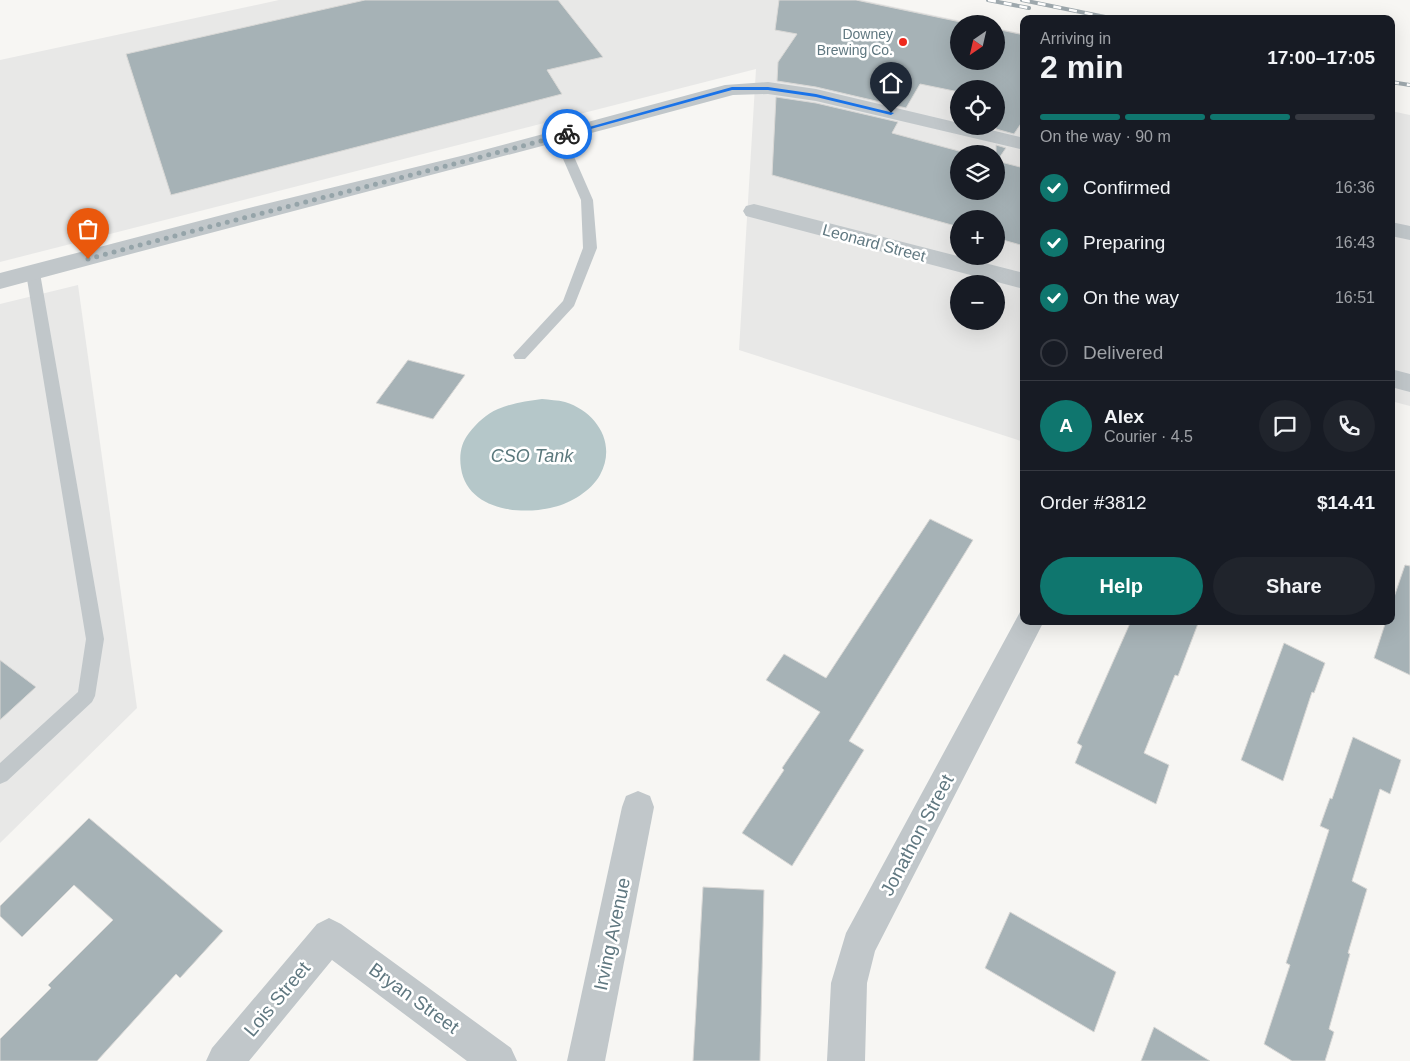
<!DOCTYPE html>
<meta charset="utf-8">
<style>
:root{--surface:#171b24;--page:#20242c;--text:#f1f3f6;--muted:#9ea1a6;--line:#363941;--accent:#0f766e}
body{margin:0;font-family:Helvetica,sans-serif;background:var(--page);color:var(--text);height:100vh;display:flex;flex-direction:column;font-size:19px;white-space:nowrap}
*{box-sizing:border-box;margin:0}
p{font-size:16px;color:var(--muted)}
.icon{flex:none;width:28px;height:28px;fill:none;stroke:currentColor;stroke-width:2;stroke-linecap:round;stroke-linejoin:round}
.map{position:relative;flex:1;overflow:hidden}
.drawer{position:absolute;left:1020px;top:15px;width:375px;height:610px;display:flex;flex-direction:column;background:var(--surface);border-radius:10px;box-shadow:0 5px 20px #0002}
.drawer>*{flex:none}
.needle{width:32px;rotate:214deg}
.controls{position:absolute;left:950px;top:15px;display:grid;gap:10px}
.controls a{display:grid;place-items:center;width:55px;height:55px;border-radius:50%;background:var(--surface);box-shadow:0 5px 20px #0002;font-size:25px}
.pin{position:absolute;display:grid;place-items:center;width:42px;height:42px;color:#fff;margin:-51px -21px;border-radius:50% 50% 50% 0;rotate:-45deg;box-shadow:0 0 5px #0007}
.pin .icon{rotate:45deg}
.courier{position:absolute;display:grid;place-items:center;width:50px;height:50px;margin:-25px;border:4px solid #1a73e8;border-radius:50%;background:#fff;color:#222;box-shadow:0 1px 6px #0007}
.summary em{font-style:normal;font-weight:800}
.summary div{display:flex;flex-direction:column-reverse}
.summary{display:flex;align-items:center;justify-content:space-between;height:85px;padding:0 20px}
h1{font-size:32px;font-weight:800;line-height:38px}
.bar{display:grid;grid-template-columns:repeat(4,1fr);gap:8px 5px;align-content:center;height:60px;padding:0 20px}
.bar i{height:6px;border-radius:4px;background:var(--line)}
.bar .on{background:var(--accent)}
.bar p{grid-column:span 4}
.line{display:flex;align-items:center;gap:12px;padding:0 20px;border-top:1px solid var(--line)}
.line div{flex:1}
.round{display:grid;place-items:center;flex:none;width:52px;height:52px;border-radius:26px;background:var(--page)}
ol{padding:0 20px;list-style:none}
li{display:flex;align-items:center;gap:15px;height:55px}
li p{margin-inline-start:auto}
li .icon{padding:5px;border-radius:50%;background:var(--accent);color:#fff;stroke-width:4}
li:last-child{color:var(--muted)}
li i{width:28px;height:28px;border:2px solid var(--line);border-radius:50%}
.primary-button{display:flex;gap:10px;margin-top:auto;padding:10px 20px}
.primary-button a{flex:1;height:58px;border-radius:30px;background:var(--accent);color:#fff;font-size:20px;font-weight:800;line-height:58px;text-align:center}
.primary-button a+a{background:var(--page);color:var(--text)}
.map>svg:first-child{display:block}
</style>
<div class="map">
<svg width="1410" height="1061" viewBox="0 0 1410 1061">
<rect width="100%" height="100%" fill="#f7f6f3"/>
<!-- built -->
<g fill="#e8e8e7" fill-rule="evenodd">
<path d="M279,0H862L976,24H959V61H996V28L1024,34V442L739,350L758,36L756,69L0,262V60ZM959,89H996V126H959ZM959,154H996V191H959ZM959,219H996V256H959ZM959,284H996V321H959Z"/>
<path d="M1391,111L1410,115V406L1391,401Z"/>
<path d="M78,285L137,708L0,843V304Z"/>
</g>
<!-- water -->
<path fill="#b5c7c9" d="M542,399C549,400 558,400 565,402C597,412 617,444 600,475C591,491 571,503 554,507C521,516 467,510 461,468C459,455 461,443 469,433C477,423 486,414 498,409C512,403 527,401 542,399Z"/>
<!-- building -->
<g fill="#a6b2b6" stroke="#d9d8d6">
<path d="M365,0H558L603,57L547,70L562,94L171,195L126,54Z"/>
<path d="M779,0H856L970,24H959V61H996V29L1024,35V119L1014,134L996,129V89H959V92L920,84L906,108L816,87L777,81L778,62L797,34L775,30Z"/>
<path d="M776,97L816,103L898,122L892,133L970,154H959V191H996V145L1006,148L997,161L1024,168V246L996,238V219H959V227L772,175Z"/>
<path d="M408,360L465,375L433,419L376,403Z"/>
<path d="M930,519L973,540L849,741L864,750L792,866L742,833L784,770L782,768L820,712L766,680L784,654L826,678Z"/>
<path d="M1405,565L1410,566V675L1374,658L1386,621H1391V606Z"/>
<path d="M1131,621H1199L1178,676L1175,675L1144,753L1169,765L1156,804L1075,763L1082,746L1077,743Z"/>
<path d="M1284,643L1325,663L1314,693L1312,692L1283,781L1241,760Z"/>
<path d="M0,660L36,687L0,720Z"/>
<path d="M1353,737L1401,760L1390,794L1380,789L1352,881L1367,889L1348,953L1350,954L1329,1029L1334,1032L1325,1061H1292L1264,1044L1290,965L1286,963L1329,830L1320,826L1330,798L1332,799Z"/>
<path d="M89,818L223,931L180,978L176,974L97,1061H0V1039L51,988L48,985L113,920L74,885L22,937L0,916V906Z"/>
<path d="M703,887L764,890L760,1061H693Z"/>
<path d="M1010,912L1116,972L1094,1032L985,968Z"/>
<path d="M1154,1027L1210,1061H1141Z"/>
</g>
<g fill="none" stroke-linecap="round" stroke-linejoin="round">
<!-- service -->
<g fill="#c1c7ca" fill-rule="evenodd">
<path d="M559,132L565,136L593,200L597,248L574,306L525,359H515L513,355L563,301L583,248L581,200L553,136Z"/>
<path d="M33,269L38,270L40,273L104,639L95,696L92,702L7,781L0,784V763L78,692L86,639L26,273L28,270Z"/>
</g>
<!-- minor -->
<g fill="#c1c7ca" fill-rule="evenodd">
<path d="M768,82L816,89L959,123V126H974L1024,138V150L816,101L768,94L733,95C489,161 244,223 0,289V273L245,209L465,155L725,85Z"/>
<path d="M754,204L1024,273V289L746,216L743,211L746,206Z"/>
<path d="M1391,222L1410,226V240L1391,236Z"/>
<path d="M1391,369L1410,374V392L1391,387Z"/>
<path d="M1024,611V621H1044L875,951L867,983L865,1061H827L831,983L846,933L1020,612Z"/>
<path d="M638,791L650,796L654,807L605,1061H567L622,807L626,796Z"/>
<path d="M329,918L341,924L511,1048L517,1061H467L332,960L249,1061H206L212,1048L317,924Z"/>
</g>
<defs>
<g id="rail">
<path d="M988,0L1029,8"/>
<path d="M1022,0L1115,19"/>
<path d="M1391,82L1410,85"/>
</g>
</defs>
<!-- rail casing -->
<use href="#rail" stroke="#9ea8ad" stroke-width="4"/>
<!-- rail -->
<use href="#rail" stroke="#fff" stroke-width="2.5" stroke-dasharray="8" stroke-linecap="butt"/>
</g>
<!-- route -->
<path fill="#1a73e8" d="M768,87L816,94L894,113L891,115L816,97L768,90H732L569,135L564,134L732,87Z"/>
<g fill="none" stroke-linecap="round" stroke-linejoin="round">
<!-- done -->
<path stroke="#95a4a9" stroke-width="5" stroke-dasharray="0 9" d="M88,259C247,216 408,177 567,134"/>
</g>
<!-- markers -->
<circle fill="#ee291d" stroke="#fff" stroke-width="2" cx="903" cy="42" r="5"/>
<g text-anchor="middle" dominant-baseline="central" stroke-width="5" stroke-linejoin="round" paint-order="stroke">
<!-- far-poi labels -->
<g font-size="14" fill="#607881" stroke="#fff" text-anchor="end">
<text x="893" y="34">Downey<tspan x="893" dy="16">Brewing Co.</tspan></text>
</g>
<!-- street labels -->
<g font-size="16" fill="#607881" stroke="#fff">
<text transform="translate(874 243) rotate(15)">Leonard Street</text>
</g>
<!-- water labels -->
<g font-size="18" font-style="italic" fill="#5a787c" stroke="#fff">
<text x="532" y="456">CSO Tank</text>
</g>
<!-- near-street labels -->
<g font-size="19" fill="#607881" stroke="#fff">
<text transform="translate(917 835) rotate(-62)">Jonathon Street</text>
<text transform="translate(612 934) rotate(-78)">Irving Avenue</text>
<text transform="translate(414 998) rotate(36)">Bryan Street</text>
<text transform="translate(277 999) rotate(-50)">Lois Street</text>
</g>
</g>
</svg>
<div class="controls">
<a><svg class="needle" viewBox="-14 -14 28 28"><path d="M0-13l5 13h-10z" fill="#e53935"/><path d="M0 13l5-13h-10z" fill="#9ea1a6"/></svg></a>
<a><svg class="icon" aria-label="locate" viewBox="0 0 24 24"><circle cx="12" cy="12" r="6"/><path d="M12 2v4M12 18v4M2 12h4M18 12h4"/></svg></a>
<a><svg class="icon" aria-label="layers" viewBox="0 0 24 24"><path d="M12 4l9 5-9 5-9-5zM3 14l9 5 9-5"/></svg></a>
<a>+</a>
<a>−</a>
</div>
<div class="pin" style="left:88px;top:259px;background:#ea580c"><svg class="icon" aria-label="bag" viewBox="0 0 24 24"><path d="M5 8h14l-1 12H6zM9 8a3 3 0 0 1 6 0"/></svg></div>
<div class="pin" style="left:891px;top:113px;background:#1f2937"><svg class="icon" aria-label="home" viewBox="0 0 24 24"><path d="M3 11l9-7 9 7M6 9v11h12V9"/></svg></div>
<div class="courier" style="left:567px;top:134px"><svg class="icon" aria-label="bike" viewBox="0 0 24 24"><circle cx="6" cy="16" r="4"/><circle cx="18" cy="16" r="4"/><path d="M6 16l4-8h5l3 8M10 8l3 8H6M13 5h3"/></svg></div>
<section class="drawer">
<div class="summary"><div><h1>2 min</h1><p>Arriving in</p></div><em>17:00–17:05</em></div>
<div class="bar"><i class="on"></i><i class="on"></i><i class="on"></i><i></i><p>On the way · 90 m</p></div>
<ol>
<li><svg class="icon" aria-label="check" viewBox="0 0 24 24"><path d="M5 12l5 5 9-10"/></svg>Confirmed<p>16:36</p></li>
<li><svg class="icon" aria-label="check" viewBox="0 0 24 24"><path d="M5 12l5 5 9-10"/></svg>Preparing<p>16:43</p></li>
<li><svg class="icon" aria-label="check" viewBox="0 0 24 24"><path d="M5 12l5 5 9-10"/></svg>On the way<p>16:51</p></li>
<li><i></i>Delivered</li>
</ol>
<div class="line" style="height:90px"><b class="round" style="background:var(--accent);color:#fff">A</b><div><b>Alex</b><p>Courier · 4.5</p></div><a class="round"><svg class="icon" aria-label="chat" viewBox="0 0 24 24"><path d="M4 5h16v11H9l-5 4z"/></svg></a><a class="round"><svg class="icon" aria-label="phone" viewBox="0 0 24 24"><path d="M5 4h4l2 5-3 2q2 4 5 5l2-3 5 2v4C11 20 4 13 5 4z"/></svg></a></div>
<div class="line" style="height:65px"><div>Order #3812</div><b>$14.41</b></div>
<div class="primary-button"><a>Help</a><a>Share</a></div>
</section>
</div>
